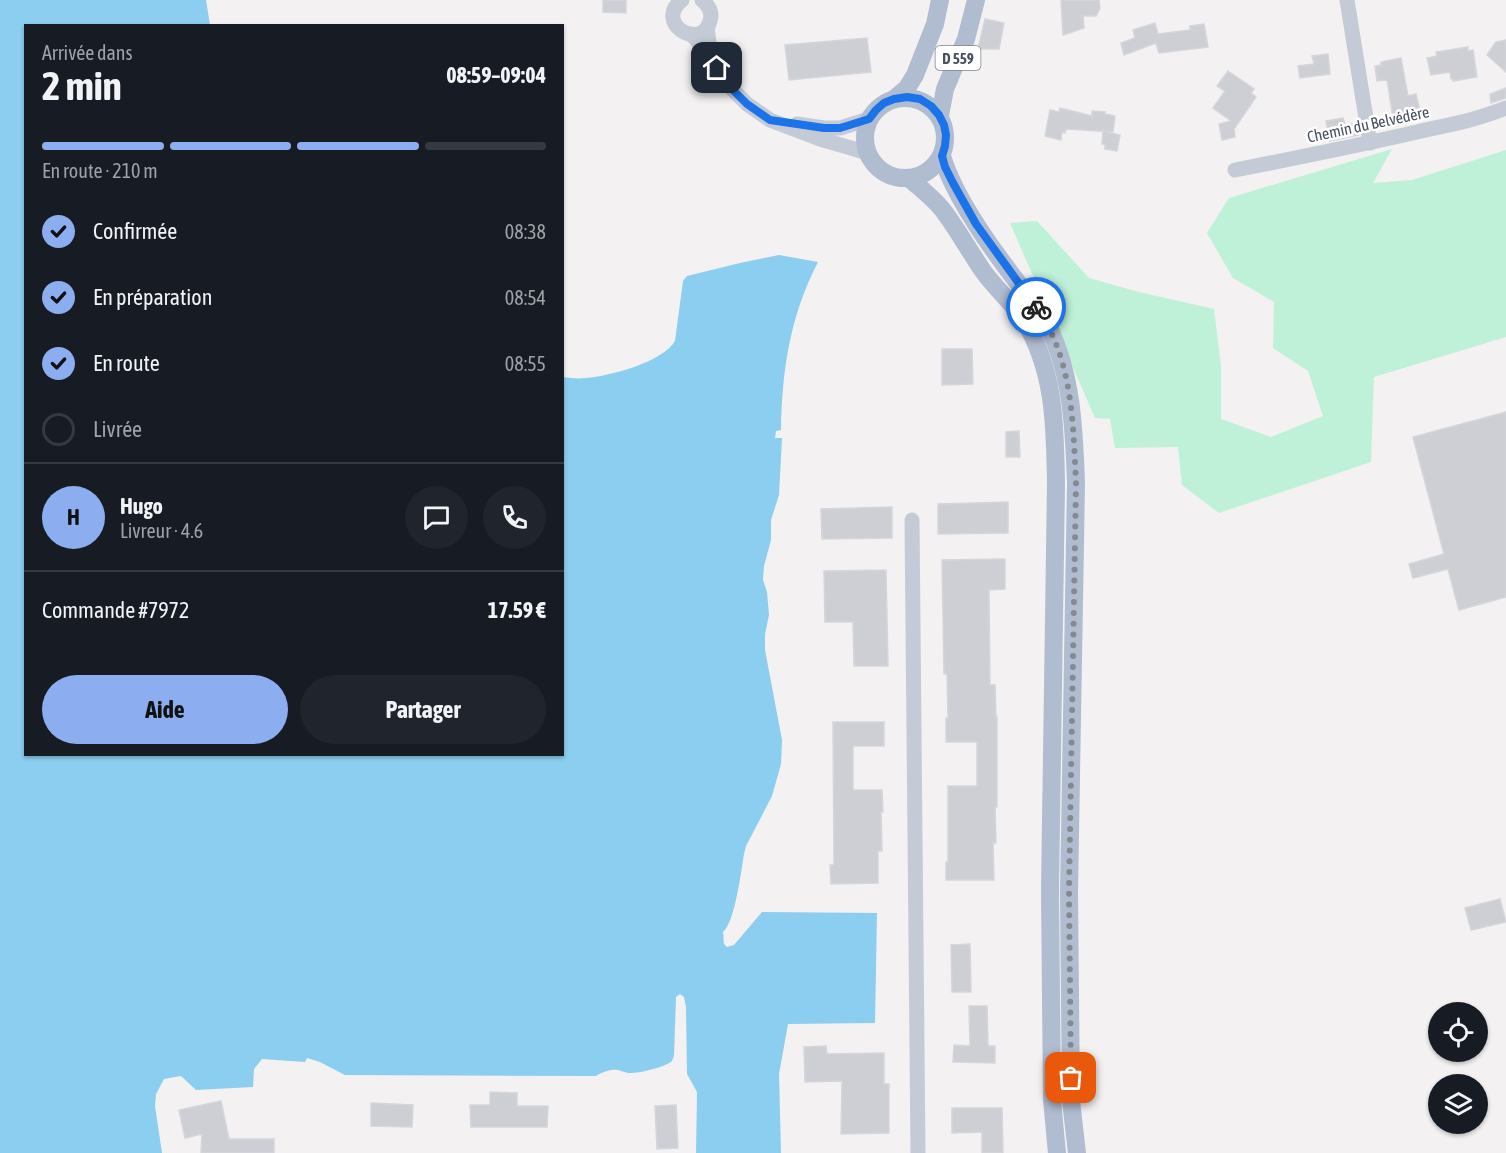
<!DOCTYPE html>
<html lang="fr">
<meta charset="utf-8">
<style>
:root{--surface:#171b24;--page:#20242c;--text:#f1f3f6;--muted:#9ea1a6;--line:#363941;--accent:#8dadf1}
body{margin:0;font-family:"Asap Condensed",sans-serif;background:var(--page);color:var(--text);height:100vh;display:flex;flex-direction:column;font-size:22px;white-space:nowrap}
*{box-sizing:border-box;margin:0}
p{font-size:20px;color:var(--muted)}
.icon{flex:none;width:33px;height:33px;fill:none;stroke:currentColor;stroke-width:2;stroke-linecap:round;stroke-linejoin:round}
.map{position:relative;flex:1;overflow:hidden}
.drawer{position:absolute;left:24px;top:24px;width:540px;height:732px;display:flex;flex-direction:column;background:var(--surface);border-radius:0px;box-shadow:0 2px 4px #0004}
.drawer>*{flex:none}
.fabs{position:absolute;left:1428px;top:1002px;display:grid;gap:12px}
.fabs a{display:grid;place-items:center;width:60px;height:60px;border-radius:50%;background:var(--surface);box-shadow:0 2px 4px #0004;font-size:30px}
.pin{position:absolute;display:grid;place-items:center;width:51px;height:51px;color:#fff;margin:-26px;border-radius:12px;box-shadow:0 3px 9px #0006}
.courier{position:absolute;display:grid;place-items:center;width:60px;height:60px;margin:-30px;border:4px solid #1a73e8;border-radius:50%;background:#fff;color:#222;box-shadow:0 2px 8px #0007}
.head em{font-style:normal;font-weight:700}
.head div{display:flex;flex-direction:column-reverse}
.head{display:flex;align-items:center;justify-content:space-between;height:102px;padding:0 18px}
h1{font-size:39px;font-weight:700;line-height:45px}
.bar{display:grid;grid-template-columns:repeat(4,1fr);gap:9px 6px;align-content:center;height:72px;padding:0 18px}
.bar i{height:8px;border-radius:4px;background:var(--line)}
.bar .current{background:var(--accent)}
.bar p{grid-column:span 4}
.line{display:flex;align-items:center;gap:15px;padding:0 18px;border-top:2px solid var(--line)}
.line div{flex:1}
.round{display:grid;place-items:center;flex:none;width:63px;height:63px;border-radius:32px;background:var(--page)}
ol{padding:0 18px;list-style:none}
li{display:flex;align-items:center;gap:18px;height:66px}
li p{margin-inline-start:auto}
li .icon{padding:6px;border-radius:50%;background:var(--accent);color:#111;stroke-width:4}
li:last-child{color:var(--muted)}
li i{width:33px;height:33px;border:3px solid var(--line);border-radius:50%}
.button{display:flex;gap:12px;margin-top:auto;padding:12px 18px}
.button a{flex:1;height:69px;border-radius:36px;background:var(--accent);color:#111;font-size:24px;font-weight:700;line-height:69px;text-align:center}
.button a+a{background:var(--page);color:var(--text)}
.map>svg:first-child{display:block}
</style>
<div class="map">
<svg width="1506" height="1153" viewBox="0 0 1506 1153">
<rect width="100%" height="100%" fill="#f3f1f1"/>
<!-- green -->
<path fill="#bff1d8" d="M1392,149L1373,183L1412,180L1506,150V337L1374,377L1371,462L1219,513L1182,485L1178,447L1115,448L1110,419L1095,418L1010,223L1037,221L1089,278L1139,292L1214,309L1221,366V419L1271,437L1323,416L1308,371L1273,348L1274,302L1233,278L1207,233L1229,198Z"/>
<!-- water -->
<path fill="#8bceef" d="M0,0H206L210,25L26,26V754H562L563,377C570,378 578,379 586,378C610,376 663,362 675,341L683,281L687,276L740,263L779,255L818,262C790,316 782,370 781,430L776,431L775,438H782L779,495L771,520V540L764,566L763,580L767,592L769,615L765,634V650L782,740L781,764L772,796L746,846L744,854C741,872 735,922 723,932C724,936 723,940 724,944L727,947L734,945L762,912L877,913L875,1023L788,1024L779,1074L781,1153H696L697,1092L687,1074L686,1007L684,997L680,994L676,997L674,1056C672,1060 673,1061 669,1063C661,1068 636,1074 628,1073C624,1072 622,1071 618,1070C611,1069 602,1072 596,1076L345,1075L320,1062L307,1058L305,1062L262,1059L254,1069L253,1087L196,1090L181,1076L164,1079L156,1094L155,1106L162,1153H0Z"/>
<!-- building -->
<g fill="#cdcfd5" stroke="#d5d6dc" stroke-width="1.5">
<path d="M603,0H626V13L603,12Z"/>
<path d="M1061,0H1099L1100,8L1096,16H1083L1084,28L1063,35Z"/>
<path d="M985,19L1004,23L999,49H978Z"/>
<path d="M1155,23L1158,34L1190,30V26L1204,24L1208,47L1159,53L1156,43L1124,55L1121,43L1135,38L1133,30Z"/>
<path d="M867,38L871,72L789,80L785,45Z"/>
<path d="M1506,40V72L1487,55L1496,42Z"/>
<path d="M1468,47V51L1473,50L1477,77L1453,81V79H1451L1450,72L1431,75L1427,58L1437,56L1436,52Z"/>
<path d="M1328,54L1330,74L1300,78L1298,66L1314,64L1312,56Z"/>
<path d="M1401,58L1408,96L1416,94L1420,112L1393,117L1387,80L1377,81L1375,66L1381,65V62Z"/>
<path d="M1228,71L1254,89L1251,93L1256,97L1234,129L1235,137L1222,140L1219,124L1231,121L1213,108L1225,91L1217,86Z"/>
<path d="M1506,88V98L1491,103L1490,94Z"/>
<path d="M1060,108L1092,116V111L1105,112V114L1115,116L1113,132L1066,129L1065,133L1062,132L1061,140L1045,136L1050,110L1059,112Z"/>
<path d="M1343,118L1345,125L1357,123L1359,135L1330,141L1326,121Z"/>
<path d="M1103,131L1120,135L1117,151L1105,149V144H1102Z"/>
<path d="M942,349H972L973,384L942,385Z"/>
<path d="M1506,412V597L1459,610L1448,569L1413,578L1409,564L1444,554L1413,437Z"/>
<path d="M1019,431L1020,457H1006V432Z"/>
<path d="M1008,502V533L938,534V504Z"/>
<path d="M892,507V538L822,539L821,509Z"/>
<path d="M1005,559V589L989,590L990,685H995L996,717H997V807H995L996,843H993L994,880H946V862H948V786H977V742H946V718H948L947,674H944L942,560Z"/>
<path d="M886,570L888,666H854L853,622H825L824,571Z"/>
<path d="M833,722H884V746H853V790H882L883,812H881L882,851H878V883L831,884L830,865H834Z"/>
<path d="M1500,899L1506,922L1471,930L1465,908Z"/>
<path d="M970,944L971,992H952L951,945Z"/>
<path d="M969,1006H987L988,1046H995V1063L953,1062L954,1045L970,1046Z"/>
<path d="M826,1046L827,1054L884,1053V1084H889V1133L841,1134L842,1081L805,1082L804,1047Z"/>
<path d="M490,1092L517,1093V1106H548L547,1127H471L470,1105H490Z"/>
<path d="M221,1101L229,1139H274V1153H201L202,1134L185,1138L179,1110Z"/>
<path d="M371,1103L413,1105L412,1127L371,1126Z"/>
<path d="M676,1105L678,1148L657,1149L655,1106Z"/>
<path d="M952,1108H1002L1003,1153H982V1132L952,1133Z"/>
</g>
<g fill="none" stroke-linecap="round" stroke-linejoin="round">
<!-- minor -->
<g stroke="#c4cbd6" stroke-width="15">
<path d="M682,0C653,23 701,52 710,21C713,12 708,5 702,0"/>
<path d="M1347,0L1370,143"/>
<path d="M691,34L711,56L707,28"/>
<path d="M711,56L723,80L747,104L770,120L820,139L868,153"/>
<path d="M797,124L824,128H840L869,119"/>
<path d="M1235,170C1296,158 1356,146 1417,132C1447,125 1477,120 1506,108"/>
<path d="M912,520L918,1153"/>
</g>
<!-- major -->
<g stroke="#b0bcd0" stroke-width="18">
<circle cx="905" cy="138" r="40"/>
<path d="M894,99L907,88L915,75L935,24L940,0"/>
<path d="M940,115L945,89L966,39L976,0"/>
<path d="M942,156C953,193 982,235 1006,267C1018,284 1033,300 1044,318C1072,369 1074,427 1076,483L1069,893L1071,1101L1077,1153"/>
<path d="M909,178C921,189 936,200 945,213C959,232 970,252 983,271C995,288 1012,302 1024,320C1055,371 1055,426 1056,484L1050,890L1052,1100L1057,1153"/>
</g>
</g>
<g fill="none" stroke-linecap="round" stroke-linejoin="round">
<!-- done -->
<path stroke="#848992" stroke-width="6" stroke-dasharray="0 10.8" d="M1036,307C1073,358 1073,423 1076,483L1069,892L1071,1078"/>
<!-- route -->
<path stroke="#1a73e8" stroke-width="8" d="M717,68L723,80L747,104L770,120L824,128H840L869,119L876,110L884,103L894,99L907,97L920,99L931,106L939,115L944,125L946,135L945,146L942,156L945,167L953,183L976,224L1036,307"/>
</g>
<g text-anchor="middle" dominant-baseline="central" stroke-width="5" stroke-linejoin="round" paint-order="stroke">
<!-- shield labels -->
<rect fill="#fff" stroke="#7f858f" stroke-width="1.5" x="935.5" y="46" width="45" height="24" rx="4.5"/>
<g font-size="15" font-weight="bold" fill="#48515f">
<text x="958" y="58">D 559</text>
</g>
<!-- street labels -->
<g font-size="16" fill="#48515f" stroke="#fff">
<text transform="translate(1368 124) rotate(-12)">Chemin du Belvédère</text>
</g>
</g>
</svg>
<div class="fabs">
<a><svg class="icon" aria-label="locate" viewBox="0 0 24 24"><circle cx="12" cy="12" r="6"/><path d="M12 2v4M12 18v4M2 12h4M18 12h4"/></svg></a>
<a><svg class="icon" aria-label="layers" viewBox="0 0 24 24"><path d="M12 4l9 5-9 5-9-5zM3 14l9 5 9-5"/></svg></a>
</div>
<div class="pin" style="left:1071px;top:1078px;background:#ea580c"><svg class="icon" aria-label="bag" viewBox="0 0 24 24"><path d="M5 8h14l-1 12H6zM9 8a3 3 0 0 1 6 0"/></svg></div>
<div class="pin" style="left:717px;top:68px;background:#1f2937"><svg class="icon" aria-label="home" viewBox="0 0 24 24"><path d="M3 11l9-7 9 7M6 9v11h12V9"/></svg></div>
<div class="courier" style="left:1036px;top:307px"><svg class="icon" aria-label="bike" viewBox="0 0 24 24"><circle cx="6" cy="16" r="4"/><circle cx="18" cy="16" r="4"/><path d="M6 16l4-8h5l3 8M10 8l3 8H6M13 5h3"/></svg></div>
<section class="drawer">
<div class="head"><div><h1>2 min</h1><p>Arrivée dans</p></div><em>08:59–09:04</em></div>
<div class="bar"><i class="current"></i><i class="current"></i><i class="current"></i><i></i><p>En route · 210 m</p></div>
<ol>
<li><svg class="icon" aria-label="check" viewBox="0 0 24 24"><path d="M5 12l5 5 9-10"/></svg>Confirmée<p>08:38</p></li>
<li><svg class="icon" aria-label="check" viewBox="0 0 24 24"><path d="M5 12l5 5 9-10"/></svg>En préparation<p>08:54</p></li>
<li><svg class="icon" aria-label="check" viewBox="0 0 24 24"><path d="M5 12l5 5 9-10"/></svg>En route<p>08:55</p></li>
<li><i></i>Livrée</li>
</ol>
<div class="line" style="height:108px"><b class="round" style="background:var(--accent);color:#111">H</b><div><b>Hugo</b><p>Livreur · 4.6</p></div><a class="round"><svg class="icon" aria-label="chat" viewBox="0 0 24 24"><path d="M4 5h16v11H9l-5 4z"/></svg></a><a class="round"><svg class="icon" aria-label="phone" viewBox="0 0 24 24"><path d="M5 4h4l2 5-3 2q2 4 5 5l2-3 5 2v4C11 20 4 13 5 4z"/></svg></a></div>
<div class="line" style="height:78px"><div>Commande #7972</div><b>17.59 €</b></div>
<div class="button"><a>Aide</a><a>Partager</a></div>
</section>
</div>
